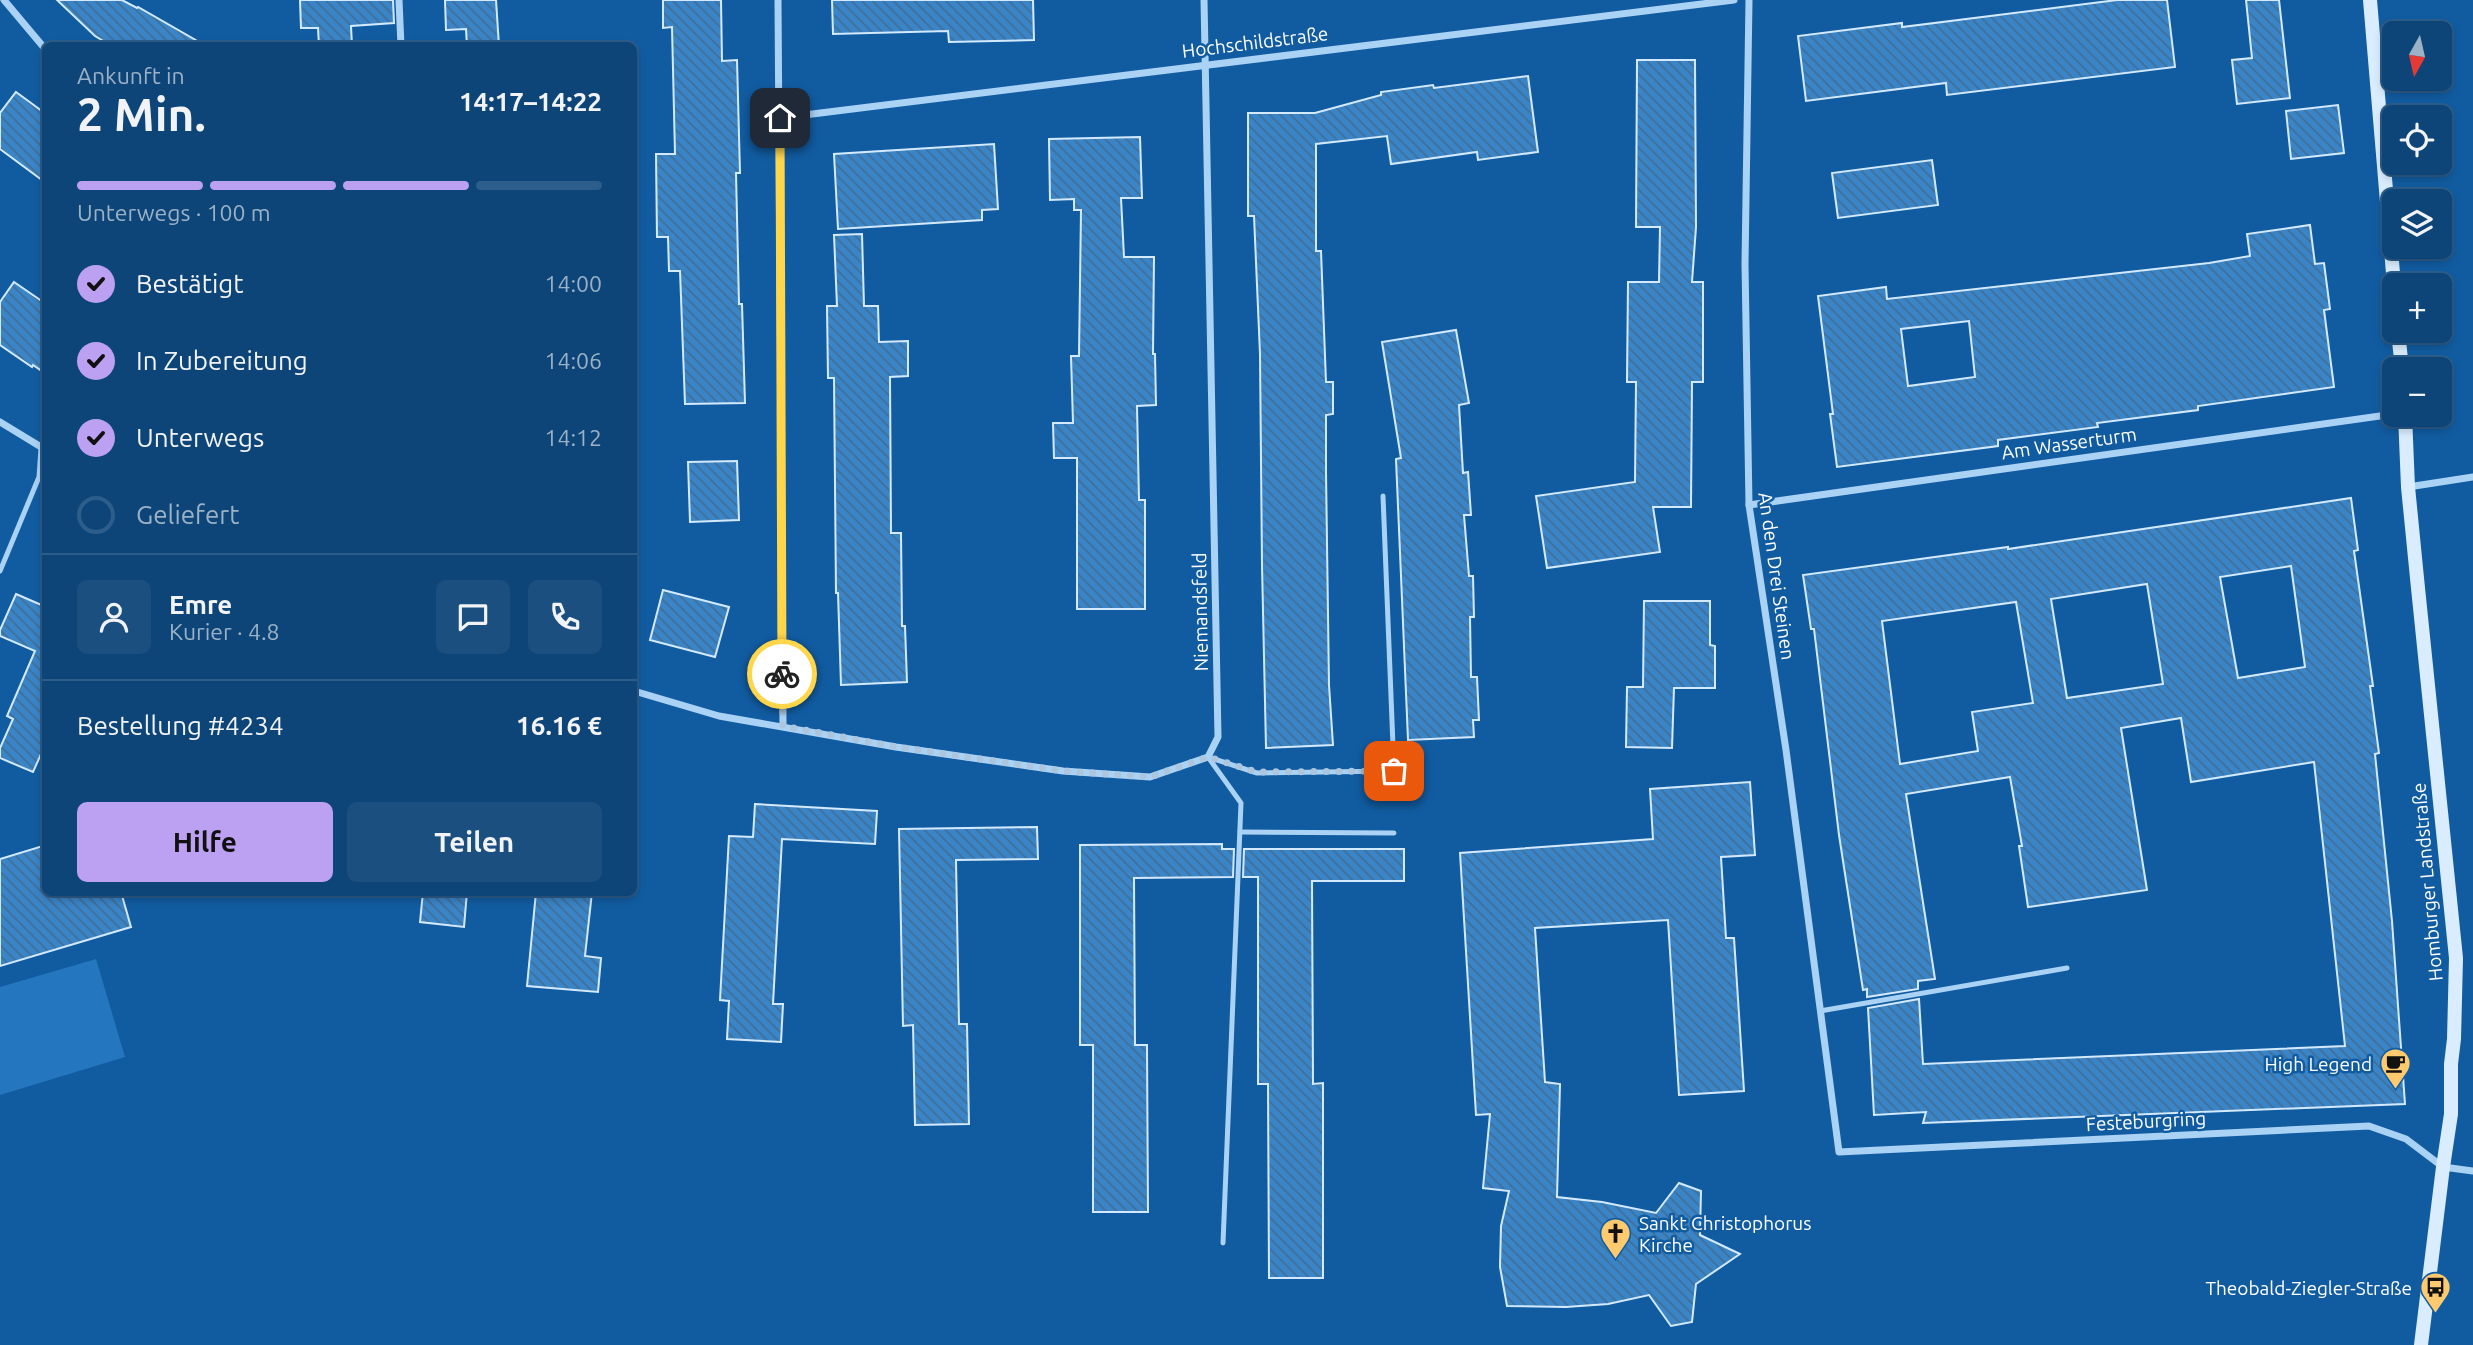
<!DOCTYPE html>
<html lang="de">
<meta charset="utf-8">
<style>
:root{--surface:#0d4579;--page:#1b4f80;--text:#f1f3f6;--muted:#9ab1c6;--line:#2d5d8a;--accent:#bca0f2}
body{margin:0;font-family:Ubuntu,sans-serif;background:var(--page);color:var(--text);height:100vh;display:flex;flex-direction:column;font-size:26px;white-space:nowrap}
*{box-sizing:border-box;margin:0}
p{font-size:23px;color:var(--muted)}
.icon{flex:none;width:38px;height:38px;fill:none;stroke:currentColor;stroke-width:2;stroke-linecap:round;stroke-linejoin:round}
.map{position:relative;flex:1;overflow:hidden}
.side{position:absolute;left:42px;top:42px;width:595px;height:854px;display:flex;flex-direction:column;background:var(--surface);border-radius:10px;box-shadow:0 4px 10px #0003,0 0 0 2px var(--line)}
.side>*{flex:none}
.needle{width:46px;rotate:188deg}
.controls{position:absolute;left:2382px;top:21px;display:grid;gap:14px}
.controls a{display:grid;place-items:center;width:70px;height:70px;border-radius:10px;background:var(--surface);box-shadow:0 4px 10px #0003,0 0 0 2px var(--line);font-size:35px}
.pin{position:absolute;display:grid;place-items:center;width:60px;height:60px;color:#fff;margin:-30px;border-radius:14px;box-shadow:0 4px 10px #0006}
.courier{position:absolute;display:grid;place-items:center;width:70px;height:70px;margin:-35px;border:5px solid #ffd54a;border-radius:50%;background:#fff;color:#222;box-shadow:0 2px 9px #0007}
.headline em{font-style:normal;font-weight:700}
.headline div{display:flex;flex-direction:column-reverse}
.headline{display:flex;align-items:center;justify-content:space-between;height:119px;padding:0 35px}
h1{font-size:46px;font-weight:700;line-height:52px}
.bar{display:grid;grid-template-columns:repeat(4,1fr);gap:10px 7px;align-content:center;height:84px;padding:0 35px}
.bar i{height:9px;border-radius:5px;background:var(--line)}
.bar .selected{background:var(--accent)}
.bar p{grid-column:span 4}
.line{display:flex;align-items:center;gap:18px;padding:0 35px;border-top:2px solid var(--line)}
.line div{flex:1}
.round{display:grid;place-items:center;flex:none;width:74px;height:74px;border-radius:10px;background:var(--page)}
ol{padding:0 35px;list-style:none}
li{display:flex;align-items:center;gap:21px;height:77px}
li p{margin-inline-start:auto}
li .icon{padding:7px;border-radius:50%;background:var(--accent);color:#111;stroke-width:4}
li:last-child{color:var(--muted)}
li i{width:38px;height:38px;border:4px solid var(--line);border-radius:50%}
.action{display:flex;gap:14px;margin-top:auto;padding:14px 35px}
.action a{flex:1;height:80px;border-radius:10px;background:var(--accent);color:#111;font-size:28px;font-weight:700;line-height:80px;text-align:center}
.action a+a{background:var(--page);color:var(--text)}
.map>svg:first-child{display:block}
</style>
<div class="map">
<svg width="2473" height="1345" viewBox="0 0 2473 1345">
<defs>
<pattern id="building-back-hatch" width="6" height="6" patternUnits="userSpaceOnUse" patternTransform="scale(1.75)"><rect width="6" height="6" fill="#3a85c8"/><path d="M-1 5l2 2M0 0l6 6M5-1l2 2" fill="none" stroke="#416e96"/></pattern>
</defs>
<rect width="100%" height="100%" fill="#115ca1"/>
<!-- pitch -->
<path fill="#2476bf" d="M96,959L125,1057L0,1095V987Z"/>
<!-- building -->
<g fill="url(#building-back-hatch)" stroke="#d3eafe" stroke-width="2" fill-rule="evenodd">
<path d="M57,0H122L137,8L138,7L206,46H112L95,36Z"/>
<path d="M300,0H393L394,23L351,26L352,46H319L318,28H301Z"/>
<path d="M445,0H496L499,46H467L466,29L446,30Z"/>
<path d="M663,0H721L722,61L737,60L740,173H736L739,304H742L745,403L685,404L680,271H669L668,237H657L656,154H675L672,27L663,28Z"/>
<path d="M832,0H1033L1034,40L949,42L948,31L833,34Z"/>
<path d="M2117,0H2167L2175,67L1947,95L1946,83L1806,101L1798,36L1902,23V27Z"/>
<path d="M2246,0H2279L2290,98L2237,104L2232,60L2252,58Z"/>
<path d="M1637,60H1695L1696,227L1692,282H1703V382H1692L1691,507H1653L1660,552L1547,568L1536,496L1635,482L1636,382H1627L1628,282H1659L1660,227H1636Z"/>
<path d="M1528,76L1538,152L1478,160L1477,152L1391,164L1387,136L1316,144V251H1321L1326,382H1333V414L1326,415V472L1329,685L1333,745L1266,748L1262,565L1260,354L1254,216H1248V113H1315L1381,95V92L1433,85L1434,88Z"/>
<path d="M16,92L46,114V183L0,149V113Z"/>
<path d="M2338,105L2344,153L2291,159L2286,111Z"/>
<path d="M1140,137L1142,198H1121L1124,257H1154L1153,354H1155L1156,405L1137,406L1139,500H1145V609H1077V458H1054L1053,423H1073L1071,356H1079L1081,210H1074V199L1050,200L1049,139Z"/>
<path d="M994,144L998,209L982,210V220L838,229L834,154Z"/>
<path d="M1932,160L1938,205L1838,218L1832,173Z"/>
<path d="M2310,225L2315,264L2324,263L2330,309L2324,310L2334,387L2198,406V410L2097,423L2098,427L1998,440V446L1837,467L1830,414H1833L1818,296L1886,287L1887,299L2209,263L2250,256L2247,234ZM1969,321L1975,377L1908,386L1901,329Z"/>
<path d="M862,234L864,306H878L879,342L908,341V376L890,377L891,533H901L902,626H905L907,682L841,685L838,593H836L834,378H828L827,306H837L834,235Z"/>
<path d="M14,282L46,304V374L33,365L32,367L0,345V302Z"/>
<path d="M1456,330L1469,403L1459,405L1463,473L1468,472L1471,515H1464L1469,576H1473L1474,617H1470L1471,677H1477L1479,720H1473L1474,737L1408,740L1396,459L1401,458L1382,342Z"/>
<path d="M737,461L739,520L690,522L688,462Z"/>
<path d="M2351,498L2358,550L2354,551L2373,686H2370L2379,753L2375,754L2392,921L2405,1104L1923,1123L1926,1112L1874,1115L1868,1008L1919,999L1923,1064L2345,1046L2314,762L2191,782L2181,718L2121,728L2147,890L2028,907L2019,846H2022L2010,777L1906,794L1935,979L1918,981V989L1867,997V989L1863,990L1839,835L1814,629H1811L1803,575L2008,547V549ZM2291,566L2305,667L2238,678L2220,577ZM2147,584L2163,684L2067,698L2051,599ZM2016,602L2033,703L1972,712L1978,751L1900,764L1882,621Z"/>
<path d="M663,590L729,607L715,657L650,640Z"/>
<path d="M16,594L46,607V743L33,772L0,758V748L13,719L7,716L35,651L0,636V630Z"/>
<path d="M1644,601H1710V645L1715,646V688H1674L1672,748L1626,747L1627,687H1643Z"/>
<path d="M1750,782L1755,855L1721,857L1726,938H1734L1744,1091L1679,1095L1668,920L1535,928L1545,1082L1560,1084L1557,1197L1602,1202L1656,1213L1679,1183L1701,1191L1700,1235L1740,1254L1696,1284L1692,1322L1671,1326L1649,1295L1608,1304L1566,1307L1507,1306L1500,1267L1501,1226L1509,1191L1483,1188L1490,1114L1476,1115L1460,853L1653,839L1650,789Z"/>
<path d="M755,804L877,811L875,844L782,839L773,1004H783L781,1042L727,1039L729,1001L720,1000L729,836L753,837Z"/>
<path d="M1037,827L1038,859L956,860L959,1024H967L969,1124L915,1125L913,1025L903,1026L899,829Z"/>
<path d="M1222,844V849H1234L1233,877L1134,878L1135,1045H1147L1148,1212H1093V1045H1080V845Z"/>
<path d="M46,845V892H121L131,927L0,966V859Z"/>
<path d="M1244,849H1404V881H1312L1313,1084L1323,1083V1278H1269L1268,1084H1258V877H1243Z"/>
<path d="M423,892H467L464,927L420,922Z"/>
<path d="M536,892H592L585,956L601,958L598,992L527,986Z"/>
</g>
<g fill="none" stroke-linecap="round" stroke-linejoin="round">
<!-- lane -->
<g stroke="#aad2f5" stroke-width="5">
<path d="M0,571L39,477L41,448"/>
<path d="M1208,757L1241,803L1223,1243"/>
<path d="M1208,757L1257,773L1394,771L1383,496"/>
<path d="M1240,832L1394,833"/>
<path d="M1820,1011L2067,968"/>
</g>
<!-- street -->
<g stroke="#aad2f5" stroke-width="7">
<path d="M4,0L46,50"/>
<path d="M399,0L401,46"/>
<path d="M778,0L783,726"/>
<path d="M1749,0L1745,264L1749,505L1786,750L1839,1152L2369,1126L2406,1139L2443,1167L2473,1171"/>
<path d="M780,118L1734,0"/>
<path d="M0,422L46,450"/>
<path d="M2408,487L2473,477"/>
<path d="M1749,505L2394,414"/>
<path d="M634,691L719,716L896,747L1063,771L1150,777L1208,757L1218,737L1204,0"/>
</g>
<!-- secondary -->
<g stroke="#daedfe" stroke-width="14">
<path d="M2370,0L2394,285"/>
<path d="M2398,331L2402,369"/>
<path d="M2405,415L2408,487L2418,588L2456,958L2454,1039L2451,1064V1114L2443,1167L2421,1345"/>
</g>
</g>
<g fill="none" stroke-linecap="round" stroke-linejoin="round">
<!-- done -->
<path stroke="#acc6de" stroke-width="7" stroke-dasharray="0 12.6" d="M782,674L783,726L897,747L1063,771L1150,777L1208,757L1257,772L1394,771"/>
<!-- route -->
<path stroke="#ffd54a" stroke-width="9" d="M780,118L782,674"/>
</g>
<!-- icons -->
<defs>
<symbol id="cafe-pin" viewBox="-11 -11 22 30"><path d="M0 17L-7.5 6A9.5 9.5 0 1 1 7.5 6Z" fill="#ffc96e" stroke="#115ca1"/><path d="M-5.5-4.5H6V0H3Q3 3.5 0 3.5H-2.5Q-5.5 3.5-5.5 0ZM3-3.2v2h1.7v-2ZM-6 4.5H4V6H-6Z" fill="#111"/></symbol>
<symbol id="church-pin" viewBox="-11 -11 22 30"><path d="M0 17L-7.5 6A9.5 9.5 0 1 1 7.5 6Z" fill="#ffc96e" stroke="#115ca1"/><path d="M-1.2-6h2.4v3.5h3.3v2.4h-3.3V6h-2.4V-.1h-3.3v-2.4h3.3Z" fill="#111"/></symbol>
<symbol id="bus-pin" viewBox="-11 -11 22 30"><path d="M0 17L-7.5 6A9.5 9.5 0 1 1 7.5 6Z" fill="#ffc96e" stroke="#115ca1"/><path d="M-5-6H5V4H4V6H2V4H-2V6H-4V4H-5ZM-3.5-4V0h7V-4ZM-3.5 1.2v1.5H-2V1.2ZM2 1.2v1.5H3.5V1.2Z" fill="#111"/></symbol>
</defs>
<g fill-rule="evenodd">
<use href="#cafe-pin" x="2378" y="1046" width="35" height="47"/>
<use href="#church-pin" x="1598" y="1216" width="35" height="47"/>
<use href="#bus-pin" x="2418" y="1270" width="35" height="47"/>
</g>
<g text-anchor="middle" dominant-baseline="central" stroke-width="5" stroke-linejoin="round" paint-order="stroke">
<!-- street labels -->
<g font-size="19" fill="#fff" stroke="#115ca1">
<text transform="translate(1255 42) rotate(-7)">Hochschildstraße</text>
<text transform="translate(2069 443) rotate(-8)">Am Wasserturm</text>
<text transform="translate(1777 576) rotate(82)">An den Drei Steinen</text>
<text transform="translate(1200 612) rotate(-91)">Niemandsfeld</text>
<text transform="translate(2427 882) rotate(-95)">Homburger Landstraße</text>
<text transform="translate(2146 1121) rotate(-3)">Festeburgring</text>
</g>
<!-- poi labels -->
<g font-size="19" fill="#fff" stroke="#115ca1" text-anchor="end">
<text x="2372" y="1064">High Legend</text>
<text x="1639" y="1223" text-anchor="start">Sankt Christophorus<tspan x="1639" dy="22">Kirche</tspan></text>
<text x="2412" y="1288">Theobald-Ziegler-Straße</text>
</g>
</g>
</svg>
<div class="controls">
<a><svg class="needle" viewBox="-14 -14 28 28"><path d="M0-13l5 13h-10z" fill="#e53935"/><path d="M0 13l5-13h-10z" fill="#9ab1c6"/></svg></a>
<a><svg class="icon" aria-label="locate" viewBox="0 0 24 24"><circle cx="12" cy="12" r="6"/><path d="M12 2v4M12 18v4M2 12h4M18 12h4"/></svg></a>
<a><svg class="icon" aria-label="layers" viewBox="0 0 24 24"><path d="M12 4l9 5-9 5-9-5zM3 14l9 5 9-5"/></svg></a>
<a>+</a>
<a>−</a>
</div>
<div class="pin" style="left:1394px;top:771px;background:#ea580c"><svg class="icon" aria-label="bag" viewBox="0 0 24 24"><path d="M5 8h14l-1 12H6zM9 8a3 3 0 0 1 6 0"/></svg></div>
<div class="pin" style="left:780px;top:118px;background:#1f2937"><svg class="icon" aria-label="home" viewBox="0 0 24 24"><path d="M3 11l9-7 9 7M6 9v11h12V9"/></svg></div>
<div class="courier" style="left:782px;top:674px"><svg class="icon" aria-label="bike" viewBox="0 0 24 24"><circle cx="6" cy="16" r="4"/><circle cx="18" cy="16" r="4"/><path d="M6 16l4-8h5l3 8M10 8l3 8H6M13 5h3"/></svg></div>
<section class="side">
<div class="headline"><div><h1>2 Min.</h1><p>Ankunft in</p></div><em>14:17–14:22</em></div>
<div class="bar"><i class="selected"></i><i class="selected"></i><i class="selected"></i><i></i><p>Unterwegs · 100 m</p></div>
<ol>
<li><svg class="icon" aria-label="check" viewBox="0 0 24 24"><path d="M5 12l5 5 9-10"/></svg>Bestätigt<p>14:00</p></li>
<li><svg class="icon" aria-label="check" viewBox="0 0 24 24"><path d="M5 12l5 5 9-10"/></svg>In Zubereitung<p>14:06</p></li>
<li><svg class="icon" aria-label="check" viewBox="0 0 24 24"><path d="M5 12l5 5 9-10"/></svg>Unterwegs<p>14:12</p></li>
<li><i></i>Geliefert</li>
</ol>
<div class="line" style="height:126px"><a class="round"><svg class="icon" aria-label="person" viewBox="0 0 24 24"><circle cx="12" cy="8" r="4"/><path d="M4 21q1-7 8-7t8 7"/></svg></a><div><b>Emre</b><p>Kurier · 4.8</p></div><a class="round"><svg class="icon" aria-label="chat" viewBox="0 0 24 24"><path d="M4 5h16v11H9l-5 4z"/></svg></a><a class="round"><svg class="icon" aria-label="phone" viewBox="0 0 24 24"><path d="M5 4h4l2 5-3 2q2 4 5 5l2-3 5 2v4C11 20 4 13 5 4z"/></svg></a></div>
<div class="line" style="height:91px"><div>Bestellung #4234</div><b>16.16 €</b></div>
<div class="action"><a>Hilfe</a><a>Teilen</a></div>
</section>
</div>
